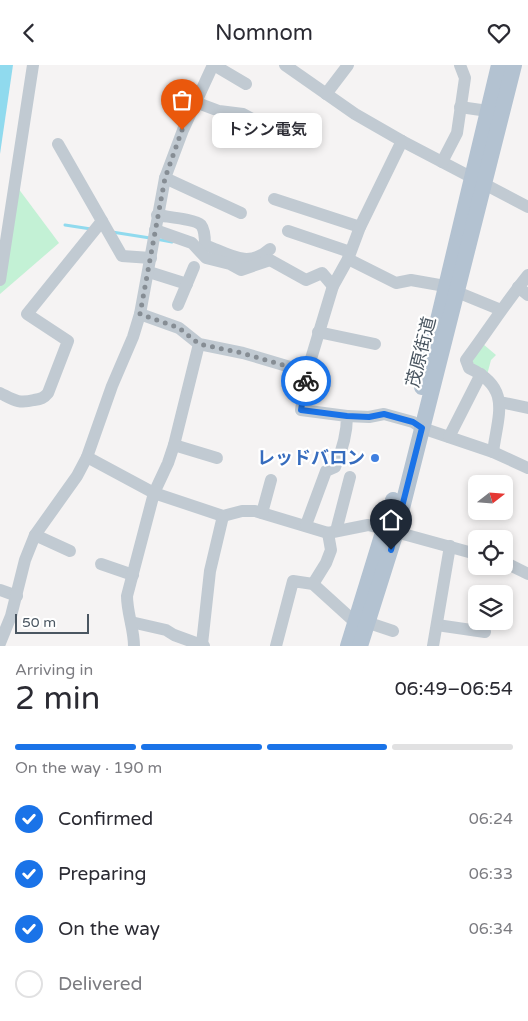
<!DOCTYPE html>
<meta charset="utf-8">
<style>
:root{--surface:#fff;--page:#f7f7f7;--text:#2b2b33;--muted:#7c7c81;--line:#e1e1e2;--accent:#1a73e8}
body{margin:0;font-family:"Varela Round","Noto Sans JP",sans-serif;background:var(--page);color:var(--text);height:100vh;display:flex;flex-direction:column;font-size:19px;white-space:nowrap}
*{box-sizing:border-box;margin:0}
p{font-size:16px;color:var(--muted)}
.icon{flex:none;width:28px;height:28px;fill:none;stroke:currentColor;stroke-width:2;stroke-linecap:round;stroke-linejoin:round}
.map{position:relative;height:581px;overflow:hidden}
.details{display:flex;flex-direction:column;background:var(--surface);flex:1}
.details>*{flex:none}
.needle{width:32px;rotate:73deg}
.fabs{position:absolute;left:468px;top:410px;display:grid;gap:10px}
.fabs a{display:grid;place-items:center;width:45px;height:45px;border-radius:8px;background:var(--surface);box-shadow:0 2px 8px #0003;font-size:25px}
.scale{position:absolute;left:15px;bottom:12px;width:74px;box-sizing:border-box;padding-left:5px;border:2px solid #4a5661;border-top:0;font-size:14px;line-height:18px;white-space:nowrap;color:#4a5661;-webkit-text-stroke:4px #fff;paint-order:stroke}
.pin{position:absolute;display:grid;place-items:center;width:42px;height:42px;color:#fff;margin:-51px -21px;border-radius:50% 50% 50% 0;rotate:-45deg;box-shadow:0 0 5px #0007}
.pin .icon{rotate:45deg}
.courier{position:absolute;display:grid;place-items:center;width:50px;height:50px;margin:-25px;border:4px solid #1a73e8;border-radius:50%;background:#fff;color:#222;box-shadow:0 1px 6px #0007}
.bubble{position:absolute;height:35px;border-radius:8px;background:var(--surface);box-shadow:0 2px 8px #0003;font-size:16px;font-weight:600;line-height:35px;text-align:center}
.headline em{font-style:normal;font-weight:600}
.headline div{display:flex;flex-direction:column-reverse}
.headline{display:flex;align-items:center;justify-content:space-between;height:85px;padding:0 15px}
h1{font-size:32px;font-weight:600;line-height:38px}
.bar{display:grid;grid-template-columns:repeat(4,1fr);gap:8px 5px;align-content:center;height:60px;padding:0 15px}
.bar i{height:6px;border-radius:4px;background:var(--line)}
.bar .selected{background:var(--accent)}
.bar p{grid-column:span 4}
ol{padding:0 15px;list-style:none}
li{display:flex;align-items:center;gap:15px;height:55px}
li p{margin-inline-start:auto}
li .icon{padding:5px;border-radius:50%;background:var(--accent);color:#fff;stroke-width:4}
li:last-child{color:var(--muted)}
li i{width:28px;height:28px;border:2px solid var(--line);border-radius:50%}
header{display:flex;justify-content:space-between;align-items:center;height:65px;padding:0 15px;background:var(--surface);font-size:22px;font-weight:600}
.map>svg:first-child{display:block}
</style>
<header><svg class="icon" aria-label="back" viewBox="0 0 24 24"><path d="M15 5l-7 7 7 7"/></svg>Nomnom<svg class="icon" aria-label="heart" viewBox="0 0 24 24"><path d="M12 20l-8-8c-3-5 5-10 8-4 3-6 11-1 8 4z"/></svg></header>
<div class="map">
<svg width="528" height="581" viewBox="0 0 528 581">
<rect width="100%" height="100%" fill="#f5f3f3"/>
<!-- green -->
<g fill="#c3f1d5">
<path d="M15,119L59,178L0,229V215Z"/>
<path d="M483,279L496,290L491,295L487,310L474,300L472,295Z"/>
</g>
<!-- water -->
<path fill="#90daee" d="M0,0H13L0,89Z"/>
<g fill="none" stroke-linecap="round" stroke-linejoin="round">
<!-- stream -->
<g stroke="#90daee" stroke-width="3">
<path d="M65,160L91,164"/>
<path d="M112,167L150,173"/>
<path d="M156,174L172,177"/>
</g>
<!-- minor -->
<g stroke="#c1cad2" stroke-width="12">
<path d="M214,0L246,19"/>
<path d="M285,0L355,49L402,76L528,142"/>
<path d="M326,29L348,0"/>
<path d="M195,37L219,46L243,49L276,67"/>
<path d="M460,42L488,46"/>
<path d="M58,79L122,191L151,193"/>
<path d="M442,97L457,68L465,13L460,0"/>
<path d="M165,113L241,148"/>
<path d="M274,134L360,162"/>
<path d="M157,150C167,152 195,154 201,160C205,165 205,174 205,180C229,189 248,204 270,184"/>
<path d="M155,165L192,178L206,193L230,199L241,205L270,195L306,215L322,208L333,221"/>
<path d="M288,166L350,187"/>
<path d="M348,194L396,218L411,215L445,221"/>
<path d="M149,207L187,219"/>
<path d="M0,215L33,0"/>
<path d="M518,222L528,230"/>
<path d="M457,227L501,245"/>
<path d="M178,240L194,202"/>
<path d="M140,249L179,263L199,279L243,288L307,307"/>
<path d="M318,267L375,279"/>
<path d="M0,328C14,335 18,339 34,335C41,334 44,333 48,328L68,276L27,249L102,156"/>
<path d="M500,337L528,343"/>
<path d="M347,351L369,352L384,349L413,357L422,363L493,387L528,403"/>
<path d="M449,372L481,309"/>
<path d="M174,380L217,393"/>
<path d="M493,387C498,349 512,323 469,303L466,295C487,267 506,237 528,210"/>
<path d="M87,392L154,428L223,451L242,446H255L328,468L368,460L385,464L476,489"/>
<path d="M262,448L271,415"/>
<path d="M306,460L326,406L335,402C342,386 347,370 347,351L301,345L307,307L333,221L348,194L360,162L402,76"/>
<path d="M336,466L350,412"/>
<path d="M35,470L70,486"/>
<path d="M504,497L528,509"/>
<path d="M101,499L133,510"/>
<path d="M313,519L326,498L331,485L328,468"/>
<path d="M0,525L17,531"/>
<path d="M131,557L166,565L174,570L204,581"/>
<path d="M369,558L393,566"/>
<path d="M437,560L485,567"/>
<path d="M0,578L11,551L25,495L35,470L77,411L87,392L112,321L133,272L140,249L165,113L183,65L213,0"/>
<path d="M202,579L210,506L223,451"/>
<path d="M134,581C134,564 127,548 127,531L154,428L168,398L174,380L199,279"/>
<path d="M276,581L293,516L313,519L356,558"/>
<path d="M433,581L450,481"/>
</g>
<!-- major -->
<g stroke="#b3c2d1" stroke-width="16">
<path d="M422,322L499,0"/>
<path d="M348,581L393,435"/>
<path d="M360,581L396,467L514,0"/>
</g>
</g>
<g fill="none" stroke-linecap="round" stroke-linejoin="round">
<!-- done -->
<path stroke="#868d94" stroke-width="5" stroke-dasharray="0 9" d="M182,65L165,113L140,249L179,263L199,279L242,288L307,307L306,316"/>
<!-- route -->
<path stroke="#1a73e8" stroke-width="6" d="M306,316L301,345L347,351L369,352L384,349L413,357L422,363L391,485"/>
</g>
<!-- markers -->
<circle fill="#3f7fe0" stroke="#fff" stroke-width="2" cx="375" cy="393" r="5"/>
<g text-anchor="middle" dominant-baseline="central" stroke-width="4.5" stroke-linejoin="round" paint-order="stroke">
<!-- street labels -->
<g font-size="18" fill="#4a5661" stroke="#fff">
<text transform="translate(421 287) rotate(-76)">茂原街道</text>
</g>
<!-- shop labels -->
<g font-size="18" font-weight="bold" fill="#366cbe" stroke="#fff" text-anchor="end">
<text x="365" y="393">レッドバロン</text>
</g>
</g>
</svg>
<div class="fabs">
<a><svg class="needle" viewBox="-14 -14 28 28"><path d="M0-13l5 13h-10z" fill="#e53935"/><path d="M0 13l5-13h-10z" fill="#7c7c81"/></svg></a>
<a><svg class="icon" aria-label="locate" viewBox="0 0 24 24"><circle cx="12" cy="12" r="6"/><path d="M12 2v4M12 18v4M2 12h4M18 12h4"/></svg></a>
<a><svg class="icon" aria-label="layers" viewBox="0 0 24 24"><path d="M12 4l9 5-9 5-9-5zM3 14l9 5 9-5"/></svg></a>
</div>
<div class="scale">50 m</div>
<div class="pin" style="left:182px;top:65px;background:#ea580c"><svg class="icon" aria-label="bag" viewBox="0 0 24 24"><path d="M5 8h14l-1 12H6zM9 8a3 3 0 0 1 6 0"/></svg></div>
<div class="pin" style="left:391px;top:485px;background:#1f2937"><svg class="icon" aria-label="home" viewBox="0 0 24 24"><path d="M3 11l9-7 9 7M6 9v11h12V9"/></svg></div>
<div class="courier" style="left:306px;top:316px"><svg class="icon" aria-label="bike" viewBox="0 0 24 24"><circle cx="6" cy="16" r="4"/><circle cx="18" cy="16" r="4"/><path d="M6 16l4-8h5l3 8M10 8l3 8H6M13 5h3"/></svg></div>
<div class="bubble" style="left:212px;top:48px;width:110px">トシン電気</div>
</div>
<section class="details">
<div class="headline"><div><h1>2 min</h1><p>Arriving in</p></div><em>06:49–06:54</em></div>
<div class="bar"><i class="selected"></i><i class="selected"></i><i class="selected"></i><i></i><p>On the way · 190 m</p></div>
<ol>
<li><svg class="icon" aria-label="check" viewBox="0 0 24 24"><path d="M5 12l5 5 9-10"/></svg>Confirmed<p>06:24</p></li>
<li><svg class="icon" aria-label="check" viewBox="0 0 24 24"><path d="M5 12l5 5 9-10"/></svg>Preparing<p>06:33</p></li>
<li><svg class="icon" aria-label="check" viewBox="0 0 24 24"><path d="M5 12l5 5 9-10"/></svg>On the way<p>06:34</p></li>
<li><i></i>Delivered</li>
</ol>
</section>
